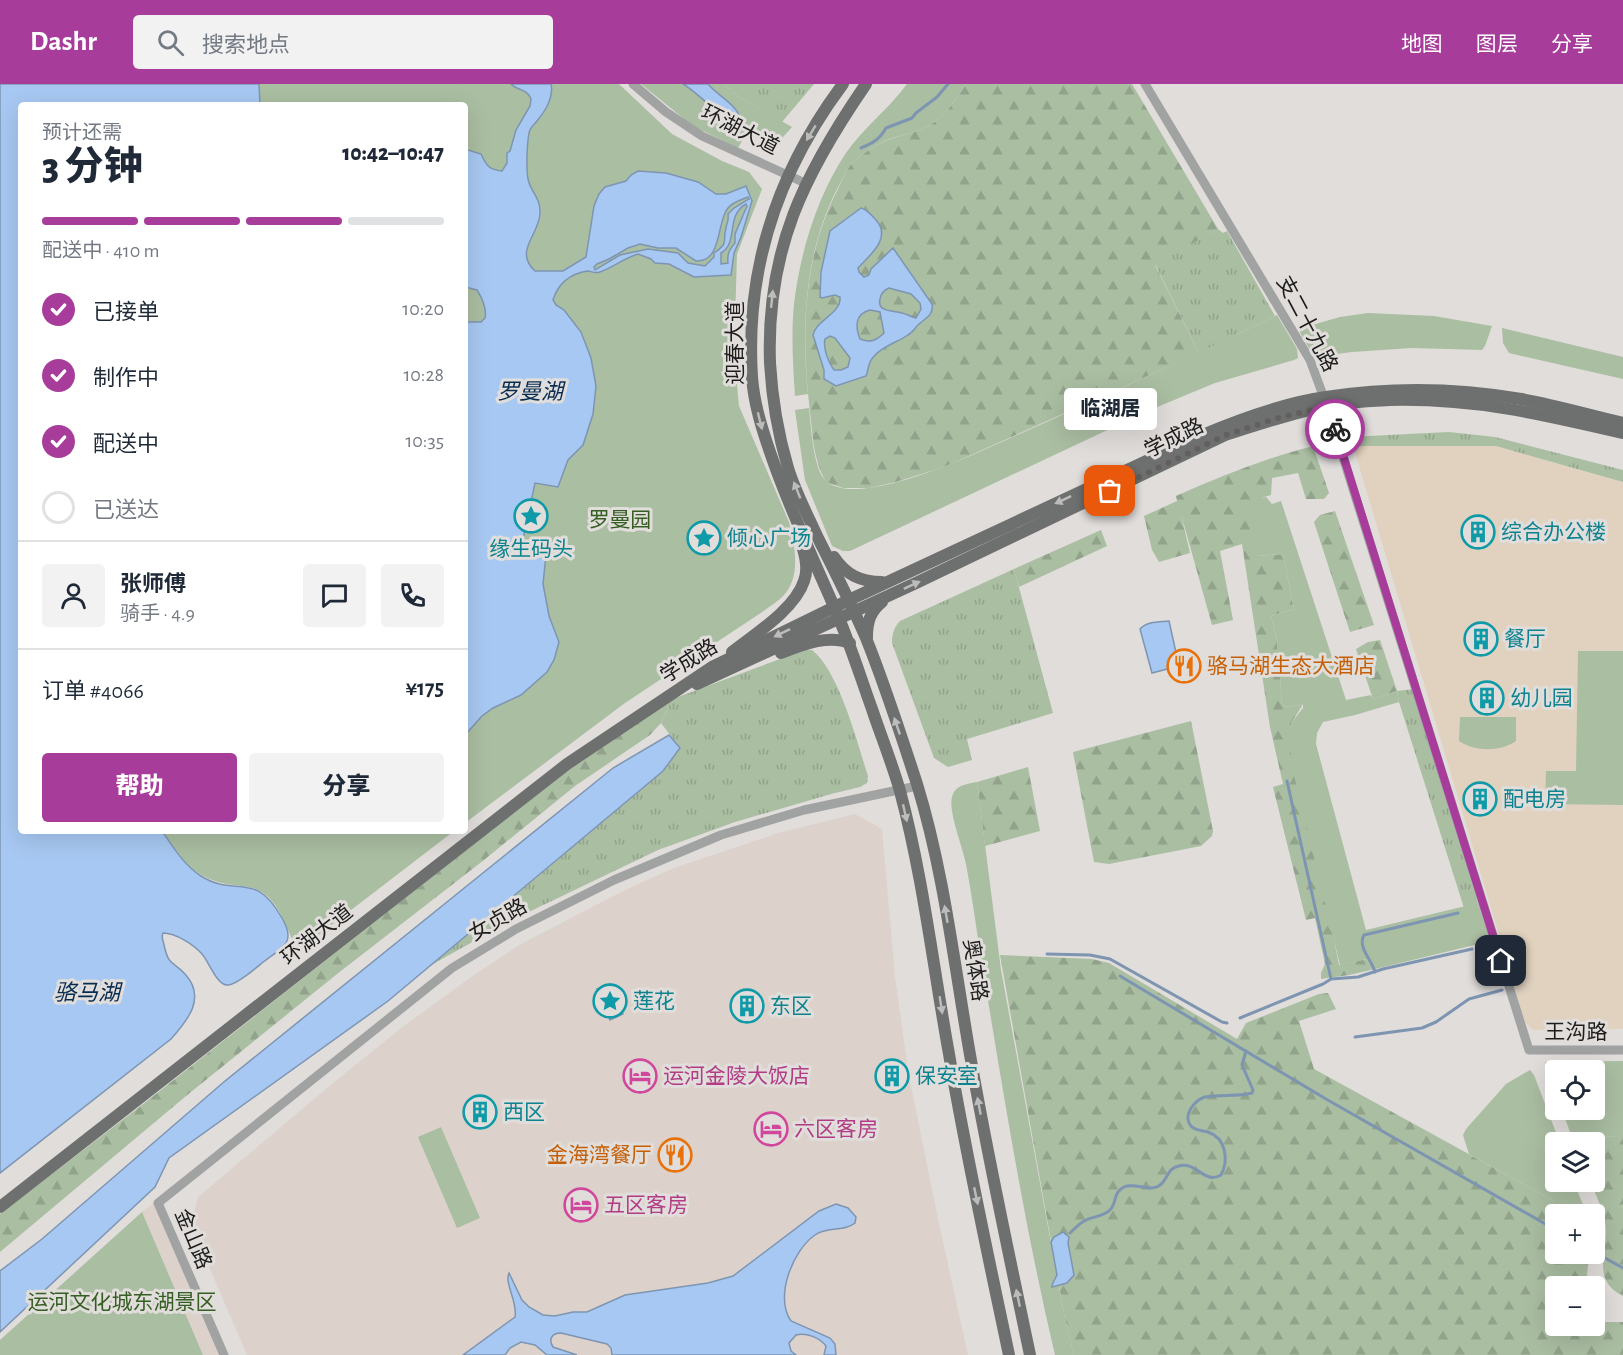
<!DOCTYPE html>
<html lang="zh">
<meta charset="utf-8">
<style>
:root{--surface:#fff;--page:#f2f2f3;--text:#1f2937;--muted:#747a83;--line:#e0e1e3;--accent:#a73c9b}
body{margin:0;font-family:"Alegreya Sans","Noto Sans SC",sans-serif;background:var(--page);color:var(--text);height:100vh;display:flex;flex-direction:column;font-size:22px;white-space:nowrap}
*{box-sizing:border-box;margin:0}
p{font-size:20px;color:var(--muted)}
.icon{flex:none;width:33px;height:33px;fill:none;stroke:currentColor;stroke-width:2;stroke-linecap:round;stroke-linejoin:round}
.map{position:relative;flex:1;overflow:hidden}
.panel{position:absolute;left:18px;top:18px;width:450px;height:732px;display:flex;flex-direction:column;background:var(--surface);border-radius:6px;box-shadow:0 6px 24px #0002}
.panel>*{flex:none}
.buttons{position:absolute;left:1545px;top:976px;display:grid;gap:12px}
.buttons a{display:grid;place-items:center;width:60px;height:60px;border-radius:6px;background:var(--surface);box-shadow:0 6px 24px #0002;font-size:30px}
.pin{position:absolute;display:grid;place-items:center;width:51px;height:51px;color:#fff;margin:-26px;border-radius:12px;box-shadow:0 3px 9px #0006}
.courier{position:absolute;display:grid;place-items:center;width:60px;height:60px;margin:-30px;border:4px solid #a73c9b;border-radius:50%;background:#fff;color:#222;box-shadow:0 2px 8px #0007}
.bubble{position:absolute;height:42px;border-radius:6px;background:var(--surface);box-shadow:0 6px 24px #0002;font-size:20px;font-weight:800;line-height:42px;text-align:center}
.overview em{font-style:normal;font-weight:800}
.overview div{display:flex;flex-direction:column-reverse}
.overview{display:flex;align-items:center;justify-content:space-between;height:102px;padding:0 24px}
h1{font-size:39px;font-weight:800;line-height:45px}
.bar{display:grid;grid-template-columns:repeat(4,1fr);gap:9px 6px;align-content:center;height:72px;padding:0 24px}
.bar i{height:8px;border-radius:4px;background:var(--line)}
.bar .current{background:var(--accent)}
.bar p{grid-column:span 4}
.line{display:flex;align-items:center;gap:15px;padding:0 24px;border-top:2px solid var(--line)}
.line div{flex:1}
.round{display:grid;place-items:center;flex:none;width:63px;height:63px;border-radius:6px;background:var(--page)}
ol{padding:0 24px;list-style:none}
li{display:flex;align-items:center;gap:18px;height:66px}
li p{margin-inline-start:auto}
li .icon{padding:6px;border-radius:50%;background:var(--accent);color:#fff;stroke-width:4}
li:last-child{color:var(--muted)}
li i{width:33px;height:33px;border:3px solid var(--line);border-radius:50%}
.action{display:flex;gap:12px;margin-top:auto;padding:12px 24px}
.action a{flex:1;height:69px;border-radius:6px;background:var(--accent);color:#fff;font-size:24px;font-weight:800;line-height:69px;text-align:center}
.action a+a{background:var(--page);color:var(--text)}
header{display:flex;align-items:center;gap:36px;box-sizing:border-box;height:84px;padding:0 30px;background:var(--accent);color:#fff}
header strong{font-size:28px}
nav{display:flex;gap:33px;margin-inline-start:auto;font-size:21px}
.search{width:420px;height:54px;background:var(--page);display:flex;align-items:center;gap:15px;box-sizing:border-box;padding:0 21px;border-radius:6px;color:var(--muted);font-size:22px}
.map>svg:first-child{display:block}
</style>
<header>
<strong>Dashr</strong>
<div class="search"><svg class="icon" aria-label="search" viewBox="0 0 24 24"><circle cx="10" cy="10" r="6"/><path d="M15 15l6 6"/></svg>搜索地点</div>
<nav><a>地图</a><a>图层</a><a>分享</a></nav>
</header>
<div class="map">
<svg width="1623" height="1271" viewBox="0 0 1623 1271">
<defs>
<pattern id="grass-tufts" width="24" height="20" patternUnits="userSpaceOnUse" patternTransform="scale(1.5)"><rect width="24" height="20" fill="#aabea2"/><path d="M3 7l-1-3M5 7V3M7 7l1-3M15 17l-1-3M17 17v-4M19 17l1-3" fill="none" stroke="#92a38b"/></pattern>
<pattern id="forest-firs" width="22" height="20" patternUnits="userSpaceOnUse" patternTransform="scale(1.5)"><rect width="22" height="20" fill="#aabea2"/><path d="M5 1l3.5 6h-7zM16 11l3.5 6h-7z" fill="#92a38b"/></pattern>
</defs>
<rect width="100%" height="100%" fill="#e0dddb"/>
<!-- built -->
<g fill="#dcd2cb">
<path d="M855,730L882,745L895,893L909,992L938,1135L968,1271H247L191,1141L198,1113L333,999L405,941L474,891L519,861L627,805L674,784L778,749Z"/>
<path d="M154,1119L220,1271H203L142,1128Z"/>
</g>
<!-- education -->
<path fill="#e1d2bf" d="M1353,362H1496L1623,398V945L1533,946L1525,938Z"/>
<!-- grass -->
<g fill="url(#grass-tufts)">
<path d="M724,0H814L782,38L739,13Z"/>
<path d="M1218,145L1223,149L1227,147L1275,232L1199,269L1155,180Z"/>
<path d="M1449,348L1495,353L1623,386V398L1496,362H1353L1349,353Z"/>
<path d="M1014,485L1053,629L967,655L972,676L948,683L934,674L892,559C892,550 894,543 900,537Z"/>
<path d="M804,566H812C839,587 857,658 868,692L867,699L860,703L831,710L735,738L658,766L510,837L433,880L663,687L680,664L661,639L669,623L667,617Z"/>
<path d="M1415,605L1478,819L1464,824L1399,618L1397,607Z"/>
</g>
<!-- forest -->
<g fill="url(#forest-firs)">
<path d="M966,0H1132L1218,145L1155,181L1199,269L944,383L896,398L869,404H843L826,398C813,375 813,353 810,328C801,253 802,174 838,105C842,97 846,84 853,78C862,70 877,60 888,56C899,51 911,50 922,45C942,37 955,17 966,0Z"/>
<path d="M1313,362L1329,409L1324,415H1306L1298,389L1272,394L1271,411L1261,414L1257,472L1283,470L1294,525L1271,532L1277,556L1282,619L1286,623L1296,621L1302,622L1291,639L1339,881L1367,875L1371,886L1349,891L1321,895V889L1325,880L1315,834L1306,836L1273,703L1283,700L1270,643L1242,460L1220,467L1233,536L1212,541L1181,430L1190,469L1159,478L1152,466L1144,432L1177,417L1176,412C1221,392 1266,374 1313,362Z"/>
<path d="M1335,427L1374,541L1350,548L1314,438L1320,431Z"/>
<path d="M1101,446L1107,462L1019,503L1014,485Z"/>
<path d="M1380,556L1397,607L1373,615L1356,565L1368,558Z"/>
<path d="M667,617L669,623L661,639L650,651L575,702L484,776L337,890L186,1012L0,1168V1130L138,1024L572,683Z"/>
<path d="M1191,637L1213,747L1212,752L1201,762L1109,780L1094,778L1073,668Z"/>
<path d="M1028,683L1040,747L985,762L977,698Z"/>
<path d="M1000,871L1092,875L1109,879L1237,955L1246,939L1319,910L1328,909L1336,925L1299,937L1314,985L1554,1117L1549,1131L1555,1136L1556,1170H1589L1586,1203H1556V1242H1594L1595,1217L1602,1220V1238H1623V1271H1074L1064,1230Z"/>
<path d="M1573,1052L1623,1053V1212C1589,1195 1610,1167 1605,1138C1603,1125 1595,1110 1591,1098H1594V1059H1576Z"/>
</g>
<!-- green -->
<g fill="#aabea2">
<path d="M259,0H619L672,50L722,77L749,88L762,105L737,170L734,271L739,322L789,438C794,459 800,484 789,504C784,514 773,520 765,526L625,619L465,739V21H260Z"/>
<path d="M641,0H724L739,13L792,43L783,53L764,51L750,55H743L738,64L693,42Z"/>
<path d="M907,0H966C955,17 942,37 922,45C911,50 898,51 887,56C877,60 862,70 853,78C846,84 842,97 837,105C805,168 801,241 808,310L795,312C793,281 791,251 794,220C800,169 817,112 846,69C863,44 889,25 907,0Z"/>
<path d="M1368,229L1434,232L1492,242L1485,262L1482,266L1412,264L1352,268L1314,273L1298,245L1340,233Z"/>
<path d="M1277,231L1297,265L1298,274L1294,276L1215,299L1150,326L850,467H843L832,462L805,396L795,326L809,324C811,342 813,387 827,398C845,411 875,403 894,399C945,386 993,361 1042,340C1121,304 1200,269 1277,231Z"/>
<path d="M1502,244L1623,273V295L1509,269L1503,259Z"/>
<path d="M1266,413L1272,420L1281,417L1346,616L1371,611L1373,615L1397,607L1399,618L1355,631L1323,638L1317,649L1316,660L1366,846L1478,819L1491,857L1371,886L1367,875L1340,881L1291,679V639L1303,624V619L1302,622L1296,621L1286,623L1282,619L1277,556L1271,532L1294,525L1283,470L1257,472L1256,421L1261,414Z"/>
<path d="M1578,567H1623V721L1545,720L1546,687H1576Z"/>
<path d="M1460,633H1516V657C1500,668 1475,668 1459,657Z"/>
<path d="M977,698L1001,886L1064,1230L1074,1271H1055C1024,1140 1003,1007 981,874C976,843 972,811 966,780C963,764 948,727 952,713C955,701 967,700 977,698Z"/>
<path d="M162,747H454L299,866C286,849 283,822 263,809C253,802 239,802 227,800C193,794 182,774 162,747Z"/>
<path d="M1623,977V1053L1573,1052L1570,1048L1562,1026H1594V987H1556L1555,1008L1545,978Z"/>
<path d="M1530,986L1534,991L1560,1059H1556V1098H1574L1587,1131H1556L1555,1136L1548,1132L1554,1117L1469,1070L1463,1051L1466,1045L1506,1000Z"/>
<path d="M441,1043L480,1134L457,1144L418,1053Z"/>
<path d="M142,1128L203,1271H0V1256Z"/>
</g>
<!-- water -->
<g fill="#a7c8f2" stroke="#7e95b2" stroke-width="1.5" fill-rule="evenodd">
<path d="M0,0H259L260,21H21V747H162C173,763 184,781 201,792C235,814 255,785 282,834C297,860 282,863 262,879C256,884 235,902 227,901C217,901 209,878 202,870C194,861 176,849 163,849C161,854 163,855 164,861C169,883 172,876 185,890C207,914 187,937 171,955L0,1089Z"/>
<path d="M511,0H551C554,14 545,27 537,37C534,41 530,43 529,49C527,60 526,84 528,95C530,107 541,114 540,129C540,150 513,167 535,187H563L586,173L594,122L599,110L605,103L626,97L631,91L638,87L666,89L698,98L716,110H726L746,102L752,117L741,153L734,169L731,191L694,193L669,180L655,179L651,175L638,170C624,174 614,183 600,188C594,190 592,187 587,187C569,190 558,200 553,216L556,221L564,226L581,248L591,274L596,302L593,330L583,361L568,376L558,403L535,399L521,465L546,471L543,500L549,532L559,558L554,576L547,588L521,611L493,624L482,632L465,651V238H481L485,234C487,224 482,214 477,206L465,203V68L468,66L481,70C486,81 489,86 502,87L507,79V69L510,67L516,46L530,22L531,15C527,4 517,7 511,0ZM748,113L749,115L734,124L728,130C729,137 727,138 726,144C722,158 730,158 714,169V173L705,182L688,179L678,169L648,165L620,171L595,186L594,183L597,180L609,175L628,164L640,160L658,164H676L696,177C723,178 716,138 728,124C733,118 741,116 748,113ZM746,120L747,122L735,150V159C729,166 727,170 728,179L721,180V169C739,159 725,132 746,120Z"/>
<path d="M683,0H708C718,12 736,20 740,34C717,35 701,10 683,0Z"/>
<path d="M861,124C868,126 871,131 876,136C892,154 870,171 858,184L859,188L864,193L869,191L871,185L893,164L932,220C934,232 925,234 918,241C914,245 913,248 908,251C896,259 877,264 870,278C868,282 868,288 866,292L836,302L824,295V286L813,251C816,236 842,229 840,213L835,211L822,214L820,213L821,188L830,147ZM889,204L911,210L920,219L921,225L916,234C911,233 907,230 902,229C893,226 877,229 880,215C881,209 884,206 889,204ZM870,226L880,228L884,249C876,257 870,259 860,255C855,242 855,230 870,226ZM830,252L835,254L850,274L848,283L841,286H834C828,278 823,264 825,255Z"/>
<path d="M1169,537L1179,582L1152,589L1140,545C1147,537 1159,538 1169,537Z"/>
<path d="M669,651L680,664L663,687L388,917L169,1074L155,1103L0,1248V1187L42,1155L225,997L613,684Z"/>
<path d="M610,900L623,930L610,936L597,905Z"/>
<path d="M836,1120L848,1124L856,1133L855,1139C844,1148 827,1142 815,1151C793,1166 774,1213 791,1237L830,1254L835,1260L836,1271H824L826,1262C820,1254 806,1248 796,1251L789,1259L791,1267L796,1271H612L611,1264L607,1260L561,1249C552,1249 548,1255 553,1263L577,1271H547L535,1261L521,1258L510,1264L505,1271H463L515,1233C518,1218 504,1199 509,1189L522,1216L529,1223L543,1231L555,1232L573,1228H587L625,1211L708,1199L733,1192L819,1127Z"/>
<path d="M1063,1148L1069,1153L1068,1159L1074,1191L1067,1199L1052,1203V1201L1057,1191L1051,1158L1054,1153Z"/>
</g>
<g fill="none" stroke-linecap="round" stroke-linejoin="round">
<!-- stream -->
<g stroke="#7e95b2" stroke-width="3">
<path d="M861,64C873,59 880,55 886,44L912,34L916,29L937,13L948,0"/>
<path d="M1047,870L1090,871L1110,875L1222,938L1227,939"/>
<path d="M1375,888C1372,876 1357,863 1364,851L1458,829"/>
<path d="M1120,892L1326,1015L1556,1146"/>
<path d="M1331,895L1358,893L1383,885L1472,865"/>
<path d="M1240,934L1323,900L1331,895L1287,697"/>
<path d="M1355,953L1422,944L1436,938L1469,915L1502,906"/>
<path d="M1070,1149C1074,1145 1079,1140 1084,1137C1093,1132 1103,1133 1110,1126C1117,1119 1113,1108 1124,1103C1135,1098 1151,1109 1160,1101C1168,1095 1167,1084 1179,1082C1196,1077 1205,1101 1221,1091C1229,1076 1226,1054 1208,1048C1202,1046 1195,1047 1191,1042C1182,1031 1195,1016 1205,1013C1221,1010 1237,1013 1252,1009L1253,1006L1242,981L1246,967"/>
<path d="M1594,1168L1623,1184"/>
</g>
<!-- minor -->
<g stroke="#a1a2a2" stroke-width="9">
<path d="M633,0L666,28L702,52L805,99"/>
<path d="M1145,0L1310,276L1327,322L1529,966H1623"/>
<path d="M224,1271L158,1119L452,884L516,845L614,796L721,751L804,726L917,702"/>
</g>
<!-- major -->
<g stroke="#6e7070" stroke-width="12">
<path d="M843,0C778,87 745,183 752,293C754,320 762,345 771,371C788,421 811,470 832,518C848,553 859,589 872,625C881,652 892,679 900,707C923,793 933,882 949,970C966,1071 988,1171 1009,1271"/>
<path d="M866,0C804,90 766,166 770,279C772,314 778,350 788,384C795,407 807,430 817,452C834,486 851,519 866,554C885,601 901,651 917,700C945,791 955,888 972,982C989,1079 1010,1175 1030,1271"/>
<path d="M834,473C846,491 861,498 882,498"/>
<path d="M867,553C867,538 870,528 882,518"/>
<path d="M732,568C755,550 795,525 804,497C808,487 806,475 803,465"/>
<path d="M781,569C802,561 828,550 850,559"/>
<path d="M697,600L916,499L1225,351C1259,340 1292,329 1326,322C1346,318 1369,317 1389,316C1474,314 1542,330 1623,349"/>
<path d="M0,1123L567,680L712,583L849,516L1200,352C1240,335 1283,319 1326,313C1391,303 1457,304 1521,315C1555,321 1589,331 1623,339"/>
</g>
</g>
<!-- one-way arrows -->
<defs><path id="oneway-solid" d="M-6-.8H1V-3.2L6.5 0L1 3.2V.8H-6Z" transform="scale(1.5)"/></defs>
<g fill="#bebcbb">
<use href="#oneway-solid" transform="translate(811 49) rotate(121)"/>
<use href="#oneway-solid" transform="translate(772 215) rotate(-84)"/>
<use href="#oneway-solid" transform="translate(760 337) rotate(76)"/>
<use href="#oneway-solid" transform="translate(797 406) rotate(-112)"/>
<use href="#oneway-solid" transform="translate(1063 416) rotate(155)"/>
<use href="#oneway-solid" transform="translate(912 501) rotate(-25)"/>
<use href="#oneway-solid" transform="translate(782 549) rotate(154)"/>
<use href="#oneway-solid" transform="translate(897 642) rotate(-109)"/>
<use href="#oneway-solid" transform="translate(905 729) rotate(77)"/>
<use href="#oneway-solid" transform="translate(946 830) rotate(-100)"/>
<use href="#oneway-solid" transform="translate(941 921) rotate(81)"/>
<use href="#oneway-solid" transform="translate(979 1022) rotate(-101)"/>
<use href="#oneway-solid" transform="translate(976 1112) rotate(78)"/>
<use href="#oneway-solid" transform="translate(1018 1214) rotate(-102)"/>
</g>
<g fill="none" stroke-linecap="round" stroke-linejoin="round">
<!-- done -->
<path stroke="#62605f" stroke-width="6" stroke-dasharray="0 10.8" d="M1110,407L1226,351L1278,334L1328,322L1335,345"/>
<!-- route -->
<path stroke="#a73c9b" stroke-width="8" d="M1335,345L1501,877"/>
</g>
<!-- icons -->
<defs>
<symbol id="sight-ring" viewBox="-11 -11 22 22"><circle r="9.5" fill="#e0dddb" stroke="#0f9aa8" stroke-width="1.5"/><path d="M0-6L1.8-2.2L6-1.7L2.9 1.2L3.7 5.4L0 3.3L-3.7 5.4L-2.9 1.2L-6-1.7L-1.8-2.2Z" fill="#0f9aa8"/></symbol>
<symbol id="building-ring" viewBox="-11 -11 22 22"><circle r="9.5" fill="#e0dddb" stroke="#0f9aa8" stroke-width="1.5"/><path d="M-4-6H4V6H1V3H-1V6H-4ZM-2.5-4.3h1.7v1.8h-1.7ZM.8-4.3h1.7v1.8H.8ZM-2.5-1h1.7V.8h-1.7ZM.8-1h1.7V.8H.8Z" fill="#0f9aa8"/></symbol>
<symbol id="restaurant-ring" viewBox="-11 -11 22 22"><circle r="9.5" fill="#e0dddb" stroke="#e8710a" stroke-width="1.5"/><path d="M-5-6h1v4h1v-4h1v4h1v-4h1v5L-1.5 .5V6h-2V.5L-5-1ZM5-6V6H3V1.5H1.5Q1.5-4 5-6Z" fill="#e8710a"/></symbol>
<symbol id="hotel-ring" viewBox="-11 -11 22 22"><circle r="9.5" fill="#e0dddb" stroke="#d1479c" stroke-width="1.5"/><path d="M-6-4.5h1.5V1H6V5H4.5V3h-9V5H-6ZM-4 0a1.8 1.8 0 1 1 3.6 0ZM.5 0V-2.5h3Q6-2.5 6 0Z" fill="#d1479c"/></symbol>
</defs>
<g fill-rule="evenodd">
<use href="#sight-ring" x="512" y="413" width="38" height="38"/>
<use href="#building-ring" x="1459" y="429" width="38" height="38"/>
<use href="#sight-ring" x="685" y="435" width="38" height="38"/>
<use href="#building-ring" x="1462" y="536" width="38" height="38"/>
<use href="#restaurant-ring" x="1165" y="563" width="38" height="38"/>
<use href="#building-ring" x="1468" y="595" width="38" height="38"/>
<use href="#building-ring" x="1461" y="696" width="38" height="38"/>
<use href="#sight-ring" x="591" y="898" width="38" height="38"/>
<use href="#building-ring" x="728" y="903" width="38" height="38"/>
<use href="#hotel-ring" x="621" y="973" width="38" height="38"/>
<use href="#building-ring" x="873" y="973" width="38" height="38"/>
<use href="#building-ring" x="461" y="1009" width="38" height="38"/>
<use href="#hotel-ring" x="752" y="1026" width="38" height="38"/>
<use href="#restaurant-ring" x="656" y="1052" width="38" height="38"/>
<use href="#hotel-ring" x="562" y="1102" width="38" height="38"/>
</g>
<g text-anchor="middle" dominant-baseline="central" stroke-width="6" stroke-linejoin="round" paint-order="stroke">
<!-- street labels -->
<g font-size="21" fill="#1e1d1c" stroke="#e0dddb">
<text transform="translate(740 46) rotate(27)">环湖大道</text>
<text transform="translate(1307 240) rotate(62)">支二十九路</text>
<text transform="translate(735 259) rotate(-90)">迎春大道</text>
<text transform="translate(1174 354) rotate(-26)">学成路</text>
<text transform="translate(689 577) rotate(-32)">学成路</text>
<text transform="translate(498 836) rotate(-30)">女贞路</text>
<text transform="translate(317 851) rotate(-38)">环湖大道</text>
<text transform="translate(975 886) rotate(81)">奥体路</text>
<text x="1576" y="948">王沟路</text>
<text transform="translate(193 1155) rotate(67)">金山路</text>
</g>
<!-- park labels -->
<g font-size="21" fill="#355e23" stroke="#e0dddb">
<text x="620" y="436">罗曼园</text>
<text x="122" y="1218">运河文化城东湖景区</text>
</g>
<!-- culture labels -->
<g font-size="21" fill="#0d838f" stroke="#e0dddb" text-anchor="start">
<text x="1501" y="448">综合办公楼</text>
<text x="727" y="454">倾心广场</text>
<text x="531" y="465" text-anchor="middle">缘生码头</text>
<text x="1504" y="555">餐厅</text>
<text x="1510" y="614">幼儿园</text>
<text x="1503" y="715">配电房</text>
<text x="633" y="917">莲花</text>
<text x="770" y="922">东区</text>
<text x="915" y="992">保安室</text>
<text x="503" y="1028">西区</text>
</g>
<!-- food labels -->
<g font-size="21" fill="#c56008" stroke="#e0dddb" text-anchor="start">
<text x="1207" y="582">骆马湖生态大酒店</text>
<text x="652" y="1071" text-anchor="end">金海湾餐厅</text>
</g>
<!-- hotel labels -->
<g font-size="21" fill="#b23c85" stroke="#e0dddb" text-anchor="start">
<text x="663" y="992">运河金陵大饭店</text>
<text x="794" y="1045">六区客房</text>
<text x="604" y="1121">五区客房</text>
</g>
<!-- water labels -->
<g font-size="22" font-style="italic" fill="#082b50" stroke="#e0dddb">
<text x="530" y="308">罗曼湖</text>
<text x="87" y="909">骆马湖</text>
</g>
</g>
</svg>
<div class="buttons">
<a><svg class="icon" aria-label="locate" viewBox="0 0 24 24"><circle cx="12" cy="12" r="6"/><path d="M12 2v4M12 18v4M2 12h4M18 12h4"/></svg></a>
<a><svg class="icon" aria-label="layers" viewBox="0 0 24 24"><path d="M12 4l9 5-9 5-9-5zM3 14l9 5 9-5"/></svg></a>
<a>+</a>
<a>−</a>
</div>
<div class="pin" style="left:1110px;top:407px;background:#ea580c"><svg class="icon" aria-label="bag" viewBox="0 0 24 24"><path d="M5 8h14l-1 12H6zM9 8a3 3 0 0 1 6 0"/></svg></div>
<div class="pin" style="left:1501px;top:877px;background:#1f2937"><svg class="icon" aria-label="home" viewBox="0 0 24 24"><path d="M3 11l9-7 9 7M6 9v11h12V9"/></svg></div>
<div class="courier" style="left:1335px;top:345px"><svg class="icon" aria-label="bike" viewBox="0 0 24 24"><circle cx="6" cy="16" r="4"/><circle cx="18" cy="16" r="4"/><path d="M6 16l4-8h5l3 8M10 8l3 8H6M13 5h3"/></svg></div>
<div class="bubble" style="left:1064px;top:304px;width:93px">临湖居</div>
<section class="panel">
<div class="overview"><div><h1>3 分钟</h1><p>预计还需</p></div><em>10:42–10:47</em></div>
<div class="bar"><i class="current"></i><i class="current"></i><i class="current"></i><i></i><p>配送中 · 410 m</p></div>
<ol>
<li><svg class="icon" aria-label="check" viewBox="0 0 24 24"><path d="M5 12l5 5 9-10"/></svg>已接单<p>10:20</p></li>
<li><svg class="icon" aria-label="check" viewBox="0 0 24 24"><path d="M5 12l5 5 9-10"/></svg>制作中<p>10:28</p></li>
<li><svg class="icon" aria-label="check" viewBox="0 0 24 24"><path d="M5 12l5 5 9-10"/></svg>配送中<p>10:35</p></li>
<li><i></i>已送达</li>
</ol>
<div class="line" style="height:108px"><a class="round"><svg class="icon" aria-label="person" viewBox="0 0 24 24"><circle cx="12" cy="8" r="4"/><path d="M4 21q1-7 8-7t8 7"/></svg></a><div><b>张师傅</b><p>骑手 · 4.9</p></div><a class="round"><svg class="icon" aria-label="chat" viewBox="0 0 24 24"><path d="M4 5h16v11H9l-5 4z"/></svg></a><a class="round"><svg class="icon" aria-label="phone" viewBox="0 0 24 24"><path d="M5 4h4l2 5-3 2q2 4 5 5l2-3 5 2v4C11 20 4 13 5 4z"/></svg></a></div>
<div class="line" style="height:78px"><div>订单 #4066</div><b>¥175</b></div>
<div class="action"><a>帮助</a><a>分享</a></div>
</section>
</div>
